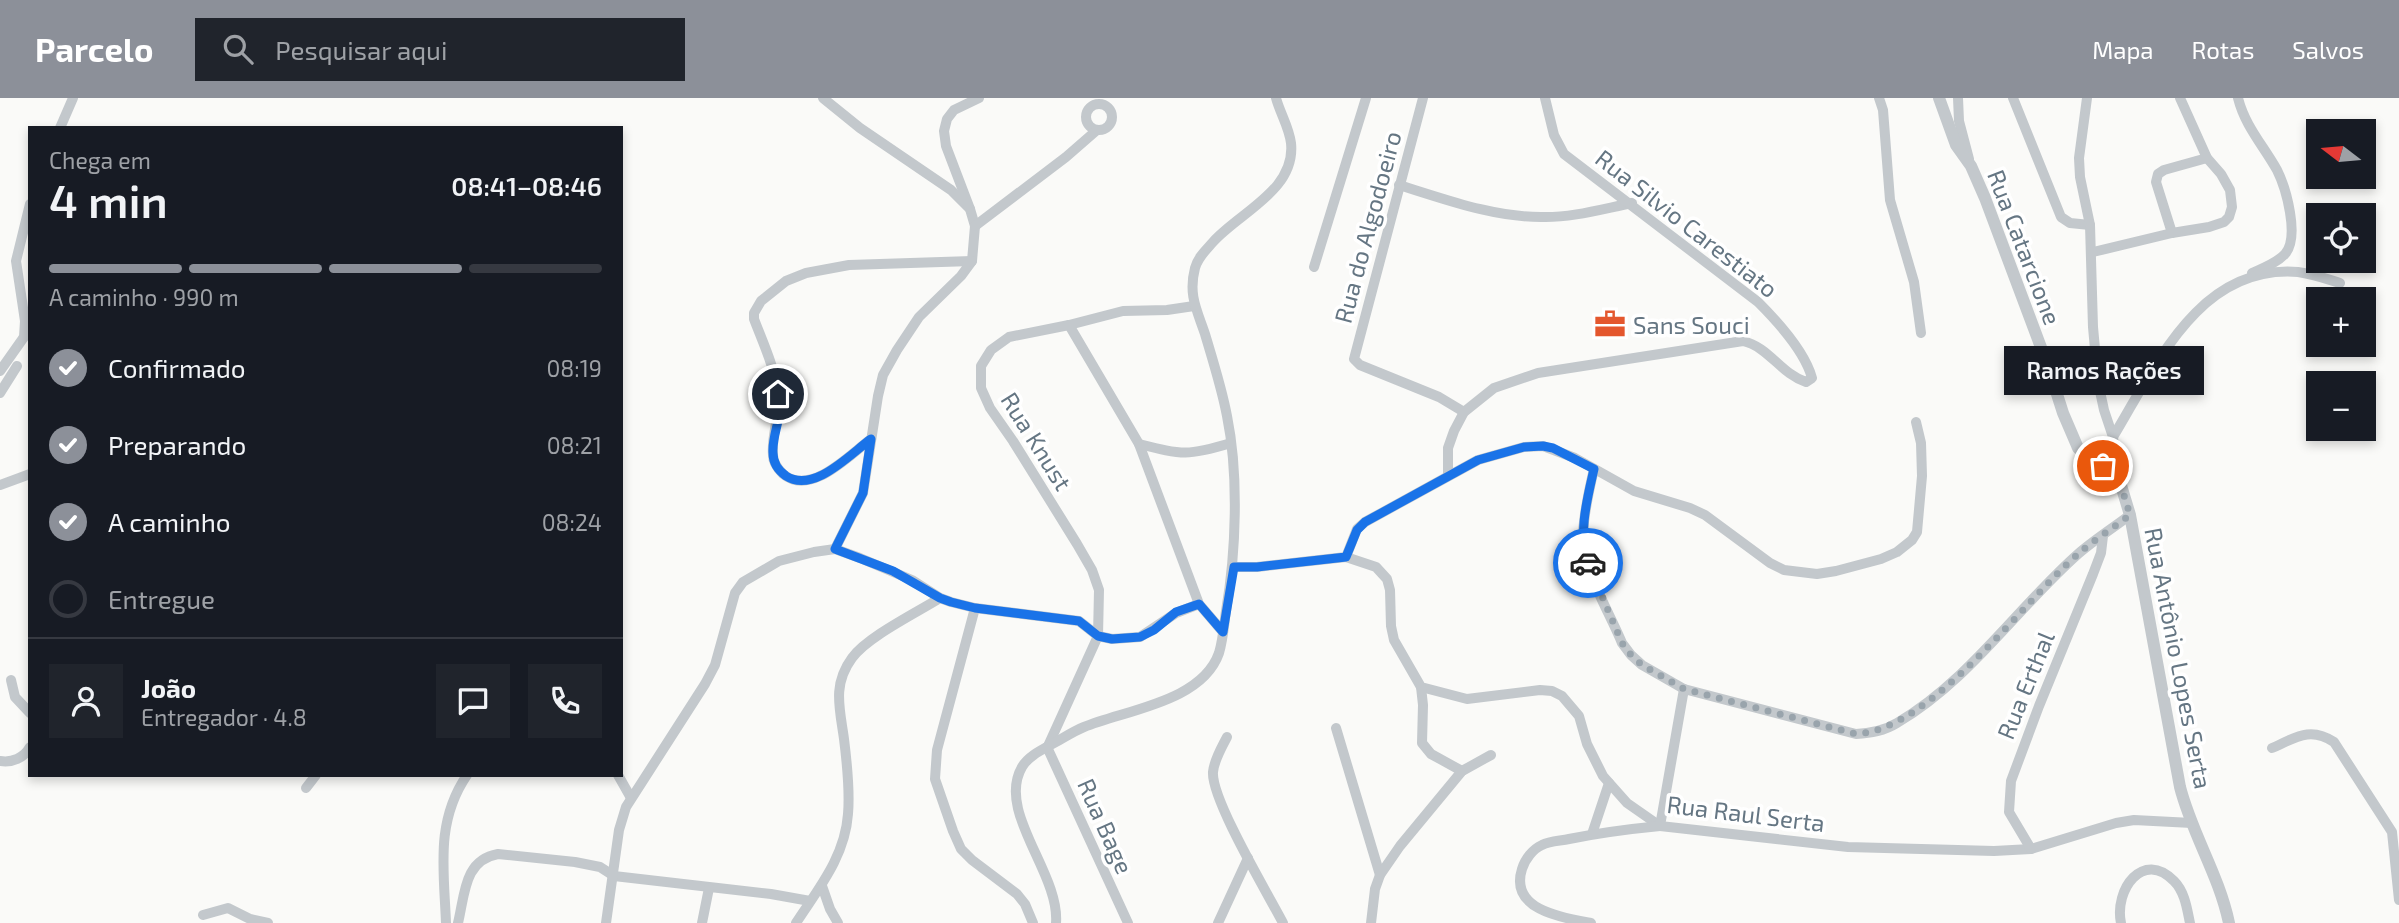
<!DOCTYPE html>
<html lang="pt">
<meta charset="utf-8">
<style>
:root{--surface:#171b24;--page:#20242c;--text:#f1f3f6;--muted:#9ea1a6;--line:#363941;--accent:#8c9099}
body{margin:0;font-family:"Exo 2",sans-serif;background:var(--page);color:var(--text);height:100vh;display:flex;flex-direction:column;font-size:26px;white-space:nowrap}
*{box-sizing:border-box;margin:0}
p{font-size:23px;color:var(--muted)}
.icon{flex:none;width:38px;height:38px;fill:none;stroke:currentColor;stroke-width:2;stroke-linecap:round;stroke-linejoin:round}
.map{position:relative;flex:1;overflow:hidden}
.details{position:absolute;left:28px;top:28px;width:595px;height:651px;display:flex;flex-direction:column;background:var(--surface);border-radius:0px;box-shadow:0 4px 10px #0003}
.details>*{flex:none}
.needle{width:46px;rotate:286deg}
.fabs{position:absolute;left:2306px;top:21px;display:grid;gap:14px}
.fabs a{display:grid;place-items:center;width:70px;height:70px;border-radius:0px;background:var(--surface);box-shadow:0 4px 10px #0003;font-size:35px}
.pin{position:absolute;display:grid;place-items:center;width:60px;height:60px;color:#fff;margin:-30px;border:4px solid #fff;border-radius:50%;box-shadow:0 2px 7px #0007}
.courier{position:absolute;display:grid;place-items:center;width:70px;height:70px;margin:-35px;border:5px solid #1a73e8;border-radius:50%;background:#fff;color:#222;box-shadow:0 2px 9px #0007}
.bubble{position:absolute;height:49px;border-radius:0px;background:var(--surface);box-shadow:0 4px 10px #0003;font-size:23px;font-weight:600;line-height:49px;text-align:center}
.headline em{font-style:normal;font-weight:600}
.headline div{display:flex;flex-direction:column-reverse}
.headline{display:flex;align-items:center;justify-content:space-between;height:119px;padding:0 21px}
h1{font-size:46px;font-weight:600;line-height:52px}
.bar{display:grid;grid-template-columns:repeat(4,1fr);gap:10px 7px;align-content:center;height:84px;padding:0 21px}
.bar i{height:9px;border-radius:5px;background:var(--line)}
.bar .active{background:var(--accent)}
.bar p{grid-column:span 4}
.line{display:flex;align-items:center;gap:18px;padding:0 21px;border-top:2px solid var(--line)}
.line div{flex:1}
.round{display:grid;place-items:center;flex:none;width:74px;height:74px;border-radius:0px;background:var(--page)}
ol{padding:0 21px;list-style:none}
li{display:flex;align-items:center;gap:21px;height:77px}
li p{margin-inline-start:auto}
li .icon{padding:7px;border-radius:50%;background:var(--accent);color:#fff;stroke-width:4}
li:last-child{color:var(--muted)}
li i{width:38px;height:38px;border:4px solid var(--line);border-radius:50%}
header{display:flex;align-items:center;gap:42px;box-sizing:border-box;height:98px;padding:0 35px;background:var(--accent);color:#fff}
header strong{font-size:33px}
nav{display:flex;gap:38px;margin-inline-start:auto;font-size:24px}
.search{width:490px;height:63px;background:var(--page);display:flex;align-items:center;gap:18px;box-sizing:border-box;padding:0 24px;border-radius:0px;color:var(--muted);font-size:26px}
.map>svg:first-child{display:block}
</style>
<header>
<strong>Parcelo</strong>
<div class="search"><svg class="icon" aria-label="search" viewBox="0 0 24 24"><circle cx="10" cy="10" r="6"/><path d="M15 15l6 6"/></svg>Pesquisar aqui</div>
<nav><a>Mapa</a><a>Rotas</a><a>Salvos</a></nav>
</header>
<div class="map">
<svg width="2399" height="825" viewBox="0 0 2399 825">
<rect width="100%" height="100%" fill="#fafaf8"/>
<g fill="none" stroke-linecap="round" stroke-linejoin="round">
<!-- minor -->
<g stroke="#c3c8cc" stroke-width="10">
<path d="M823,0L860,30L951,92L970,111L975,128L972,163L961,178L919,219L897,252L883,277L878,298L863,395L835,451"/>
<path d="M1423,0L1354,261L1360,267L1439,299L1464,314"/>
<path d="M1879,0L1883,12L1890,102L1914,184L1921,235"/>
<path d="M1958,0L1959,23L1969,61"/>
<path d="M2013,0L2061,119L2070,125L2090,127"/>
<path d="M2087,0L2079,60L2080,79L2090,127L2093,229L2098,284L2104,312L2113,339L2117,374"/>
<path d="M2238,0C2245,28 2263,47 2277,72C2286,90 2300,139 2285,156C2277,165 2263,170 2252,175"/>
<circle cx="1099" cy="19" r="13"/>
<path d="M60,30L73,0"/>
<path d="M1399,87C1445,101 1492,119 1541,119C1571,120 1602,111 1632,105"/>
<path d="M970,111L946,48L944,33L947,21L954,12L979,0"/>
<path d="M975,128L1066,59L1097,32"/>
<path d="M2172,135L2156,84L2158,76L2164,72L2207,60"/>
<path d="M2093,154L2172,135L2209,129L2224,124L2229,119L2232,109L2230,92L2221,76L2207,60L2180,0"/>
<path d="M1314,169L1366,0"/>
<path d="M1069,227L1139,346L1199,506L1223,534"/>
<path d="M0,273L24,239L25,223L16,163L30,106"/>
<path d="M0,295L17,268"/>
<path d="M2113,339C2156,268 2199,166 2298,174C2313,176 2327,181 2340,185"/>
<path d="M871,341C849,357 811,399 783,376C778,371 773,365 773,357C771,338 780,319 778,298C776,272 763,245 754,221V215L761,203L786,183L806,175L849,167L972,163"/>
<path d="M1139,346C1183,357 1188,358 1231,345"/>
<path d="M1594,371C1589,392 1584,414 1583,436C1582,471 1609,513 1622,545L1631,557L1642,567L1684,591L1856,636C1871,635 1884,633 1897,625C1969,583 2017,510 2078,456C2094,442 2113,430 2130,417"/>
<path d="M1448,377V350L1454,333L1464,314L1494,290L1538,275L1743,243C1769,249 1781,276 1806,284L1812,280C1805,254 1776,222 1758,204L1564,56L1554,37L1545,0"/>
<path d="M0,387L30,376"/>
<path d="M1346,459L1357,431L1365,424L1478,362L1524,349L1543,348L1575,360L1634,393L1690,410L1705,417L1770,465L1784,472L1817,476L1836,473L1881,461L1897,454L1912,442L1917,434L1922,378L1921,345L1916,324"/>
<path d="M1234,469H1257L1346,459L1376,469L1387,481L1390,492L1391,528L1394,542L1421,589L1467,601L1540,592L1552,593L1562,598L1579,618L1587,646L1603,678L1627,705L1660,728L1848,749L1994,753L2031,751L2116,725L2134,722L2192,725"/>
<path d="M975,510L937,652L935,681L953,733L961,751L972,762L1017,796L1025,806L1033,825"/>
<path d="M11,582L15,599L30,615"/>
<path d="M1421,589L1423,607L1422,645L1431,656L1462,673"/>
<path d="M1336,630L1380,777"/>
<path d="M1227,639C1222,649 1214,662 1213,674C1211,701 1268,796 1283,825"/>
<path d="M1048,648L1098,538L1099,492L1092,472L1077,446L1013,343L990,310L981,290V268L991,252L1009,239L1069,227L1123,213L1167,212L1194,208"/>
<path d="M1047,649L1128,825"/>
<path d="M2272,650C2295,640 2310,628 2334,644L2392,734L2399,802"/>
<path d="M0,663C12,665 24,660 30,649"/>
<path d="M618,677L631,700"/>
<path d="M306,690L316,677"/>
<path d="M1660,728L1684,591"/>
<path d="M1592,736L1609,685"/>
<path d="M2031,751L2009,714L2011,683L2039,608L2093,476L2101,455L2103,438"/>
<path d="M822,788L830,811L838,825"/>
<path d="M203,817L228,810L250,821L268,825"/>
<path d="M446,825C444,772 435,724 467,677"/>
<path d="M458,825C465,796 464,762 498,756L575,764L600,769L614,778L771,796L810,803"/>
<path d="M606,825L619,732L626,709L705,586L715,567L735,495L743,484L779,463L814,454L835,451L860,460L912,482L940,500L951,504L975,510L1079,523L1098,538L1112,541L1140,539L1176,515L1199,506"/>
<path d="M702,825L709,790"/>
<path d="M796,825C818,791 845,759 848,716C850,693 847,665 844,641C840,611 832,587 852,560C867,539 916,515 940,500"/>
<path d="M1056,825C1060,775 996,714 1022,669C1029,657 1044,651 1056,644C1065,639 1074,633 1084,629C1125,612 1202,604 1219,555C1223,542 1224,527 1226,513C1236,455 1239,377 1227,318C1222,291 1213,263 1205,236C1197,212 1188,197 1195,170C1198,159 1206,152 1213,144C1240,114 1296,92 1291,45C1289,29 1280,15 1276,0"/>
<path d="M1218,825L1248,760"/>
<path d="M1371,825L1375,791L1380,777L1400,748L1462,673L1491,657"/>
<path d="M1591,825C1563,820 1509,812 1522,771C1525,761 1533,751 1542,747C1550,743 1560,743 1569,741C1599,735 1629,731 1660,728"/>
<path d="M2121,825C2114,792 2143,751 2174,783C2185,794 2187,811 2190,825"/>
</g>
<!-- tertiary -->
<path stroke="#c3c8cc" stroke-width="12" d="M1939,0L1956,47L1971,68L1985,100L2048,268L2063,315L2078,350L2089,362L2117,374L2130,417L2180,689C2192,736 2219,777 2229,825"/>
</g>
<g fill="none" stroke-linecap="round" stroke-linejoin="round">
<!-- done -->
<path stroke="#99a4ac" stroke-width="7" stroke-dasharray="0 12.6" d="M1588,465L1622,545L1631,557L1642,567L1684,591L1856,636C1931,632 2022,505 2078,456C2094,442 2113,430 2130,417L2117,374L2103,368"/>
<!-- route -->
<path stroke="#1a73e8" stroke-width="9" d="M778,296C779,303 780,310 779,318C777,330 772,343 773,355C773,365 779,373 786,378C814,396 850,356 871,341L863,395L835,451L893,473L940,500L951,504L975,510L1079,523L1098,538L1112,541L1140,539L1154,532L1176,514L1199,506L1223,534L1234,469H1257L1346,459L1357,432L1365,424L1478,362L1524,349L1543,348L1553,350L1594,371C1587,402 1578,434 1588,465"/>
</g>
<!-- icons -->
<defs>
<symbol id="office-bare" viewBox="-9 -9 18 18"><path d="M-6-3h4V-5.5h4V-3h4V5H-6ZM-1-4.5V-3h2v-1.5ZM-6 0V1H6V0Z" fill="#e4572e" stroke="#fff" stroke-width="2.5" paint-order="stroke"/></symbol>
</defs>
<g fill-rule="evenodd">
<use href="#office-bare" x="1588" y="204" width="44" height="44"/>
</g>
<g text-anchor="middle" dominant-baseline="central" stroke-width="7" stroke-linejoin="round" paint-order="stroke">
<!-- street labels -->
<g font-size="24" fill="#657683" stroke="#fff">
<text transform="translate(1687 125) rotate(38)">Rua Silvio Carestiato</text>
<text transform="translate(1367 129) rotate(-75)">Rua do Algodoeiro</text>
<text transform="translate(2025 149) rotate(69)">Rua Catarcione</text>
<text transform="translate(1037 343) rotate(58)">Rua Knust</text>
<text transform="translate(2179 560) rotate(79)">Rua Antônio Lopes Serta</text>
<text transform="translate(2025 587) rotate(-68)">Rua Erthal</text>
<text transform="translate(1746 715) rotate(7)">Rua Raul Serta</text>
<text transform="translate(1106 728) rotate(66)">Rua Bage</text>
</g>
<!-- poi labels -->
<g font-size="24" fill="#657683" stroke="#fff" text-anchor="start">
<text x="1633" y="226">Sans Souci</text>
</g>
</g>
</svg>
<div class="fabs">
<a><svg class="needle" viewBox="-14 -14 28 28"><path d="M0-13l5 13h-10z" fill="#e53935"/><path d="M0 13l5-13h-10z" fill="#9ea1a6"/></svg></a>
<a><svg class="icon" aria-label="locate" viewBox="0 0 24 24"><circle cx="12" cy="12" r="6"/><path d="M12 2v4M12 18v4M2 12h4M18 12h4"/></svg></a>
<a>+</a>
<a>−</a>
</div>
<div class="pin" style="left:2103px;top:368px;background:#ea580c"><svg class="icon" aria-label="bag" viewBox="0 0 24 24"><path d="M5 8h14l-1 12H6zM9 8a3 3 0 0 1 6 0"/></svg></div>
<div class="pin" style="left:778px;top:296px;background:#1f2937"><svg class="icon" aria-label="home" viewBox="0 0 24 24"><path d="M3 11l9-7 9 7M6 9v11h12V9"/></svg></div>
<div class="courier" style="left:1588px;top:465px"><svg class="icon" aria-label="car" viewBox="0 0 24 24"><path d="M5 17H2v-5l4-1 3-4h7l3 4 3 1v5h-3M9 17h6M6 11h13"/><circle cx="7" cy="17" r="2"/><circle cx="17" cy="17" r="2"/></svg></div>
<div class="bubble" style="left:2004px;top:248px;width:200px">Ramos Rações</div>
<section class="details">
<div class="headline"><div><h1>4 min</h1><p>Chega em</p></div><em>08:41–08:46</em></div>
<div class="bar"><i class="active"></i><i class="active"></i><i class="active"></i><i></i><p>A caminho · 990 m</p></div>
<ol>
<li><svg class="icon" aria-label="check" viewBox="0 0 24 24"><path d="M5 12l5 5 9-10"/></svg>Confirmado<p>08:19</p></li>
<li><svg class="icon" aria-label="check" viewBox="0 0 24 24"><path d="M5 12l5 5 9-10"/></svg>Preparando<p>08:21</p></li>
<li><svg class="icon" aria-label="check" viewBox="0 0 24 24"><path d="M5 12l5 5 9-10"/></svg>A caminho<p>08:24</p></li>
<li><i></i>Entregue</li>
</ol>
<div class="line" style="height:126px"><a class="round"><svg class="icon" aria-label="person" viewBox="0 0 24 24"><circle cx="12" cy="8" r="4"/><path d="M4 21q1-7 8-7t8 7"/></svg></a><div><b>João</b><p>Entregador · 4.8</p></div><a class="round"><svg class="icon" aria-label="chat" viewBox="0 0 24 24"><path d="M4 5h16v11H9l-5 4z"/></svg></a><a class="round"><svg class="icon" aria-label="phone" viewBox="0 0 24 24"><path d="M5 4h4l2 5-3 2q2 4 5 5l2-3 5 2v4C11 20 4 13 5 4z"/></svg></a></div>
</section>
</div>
